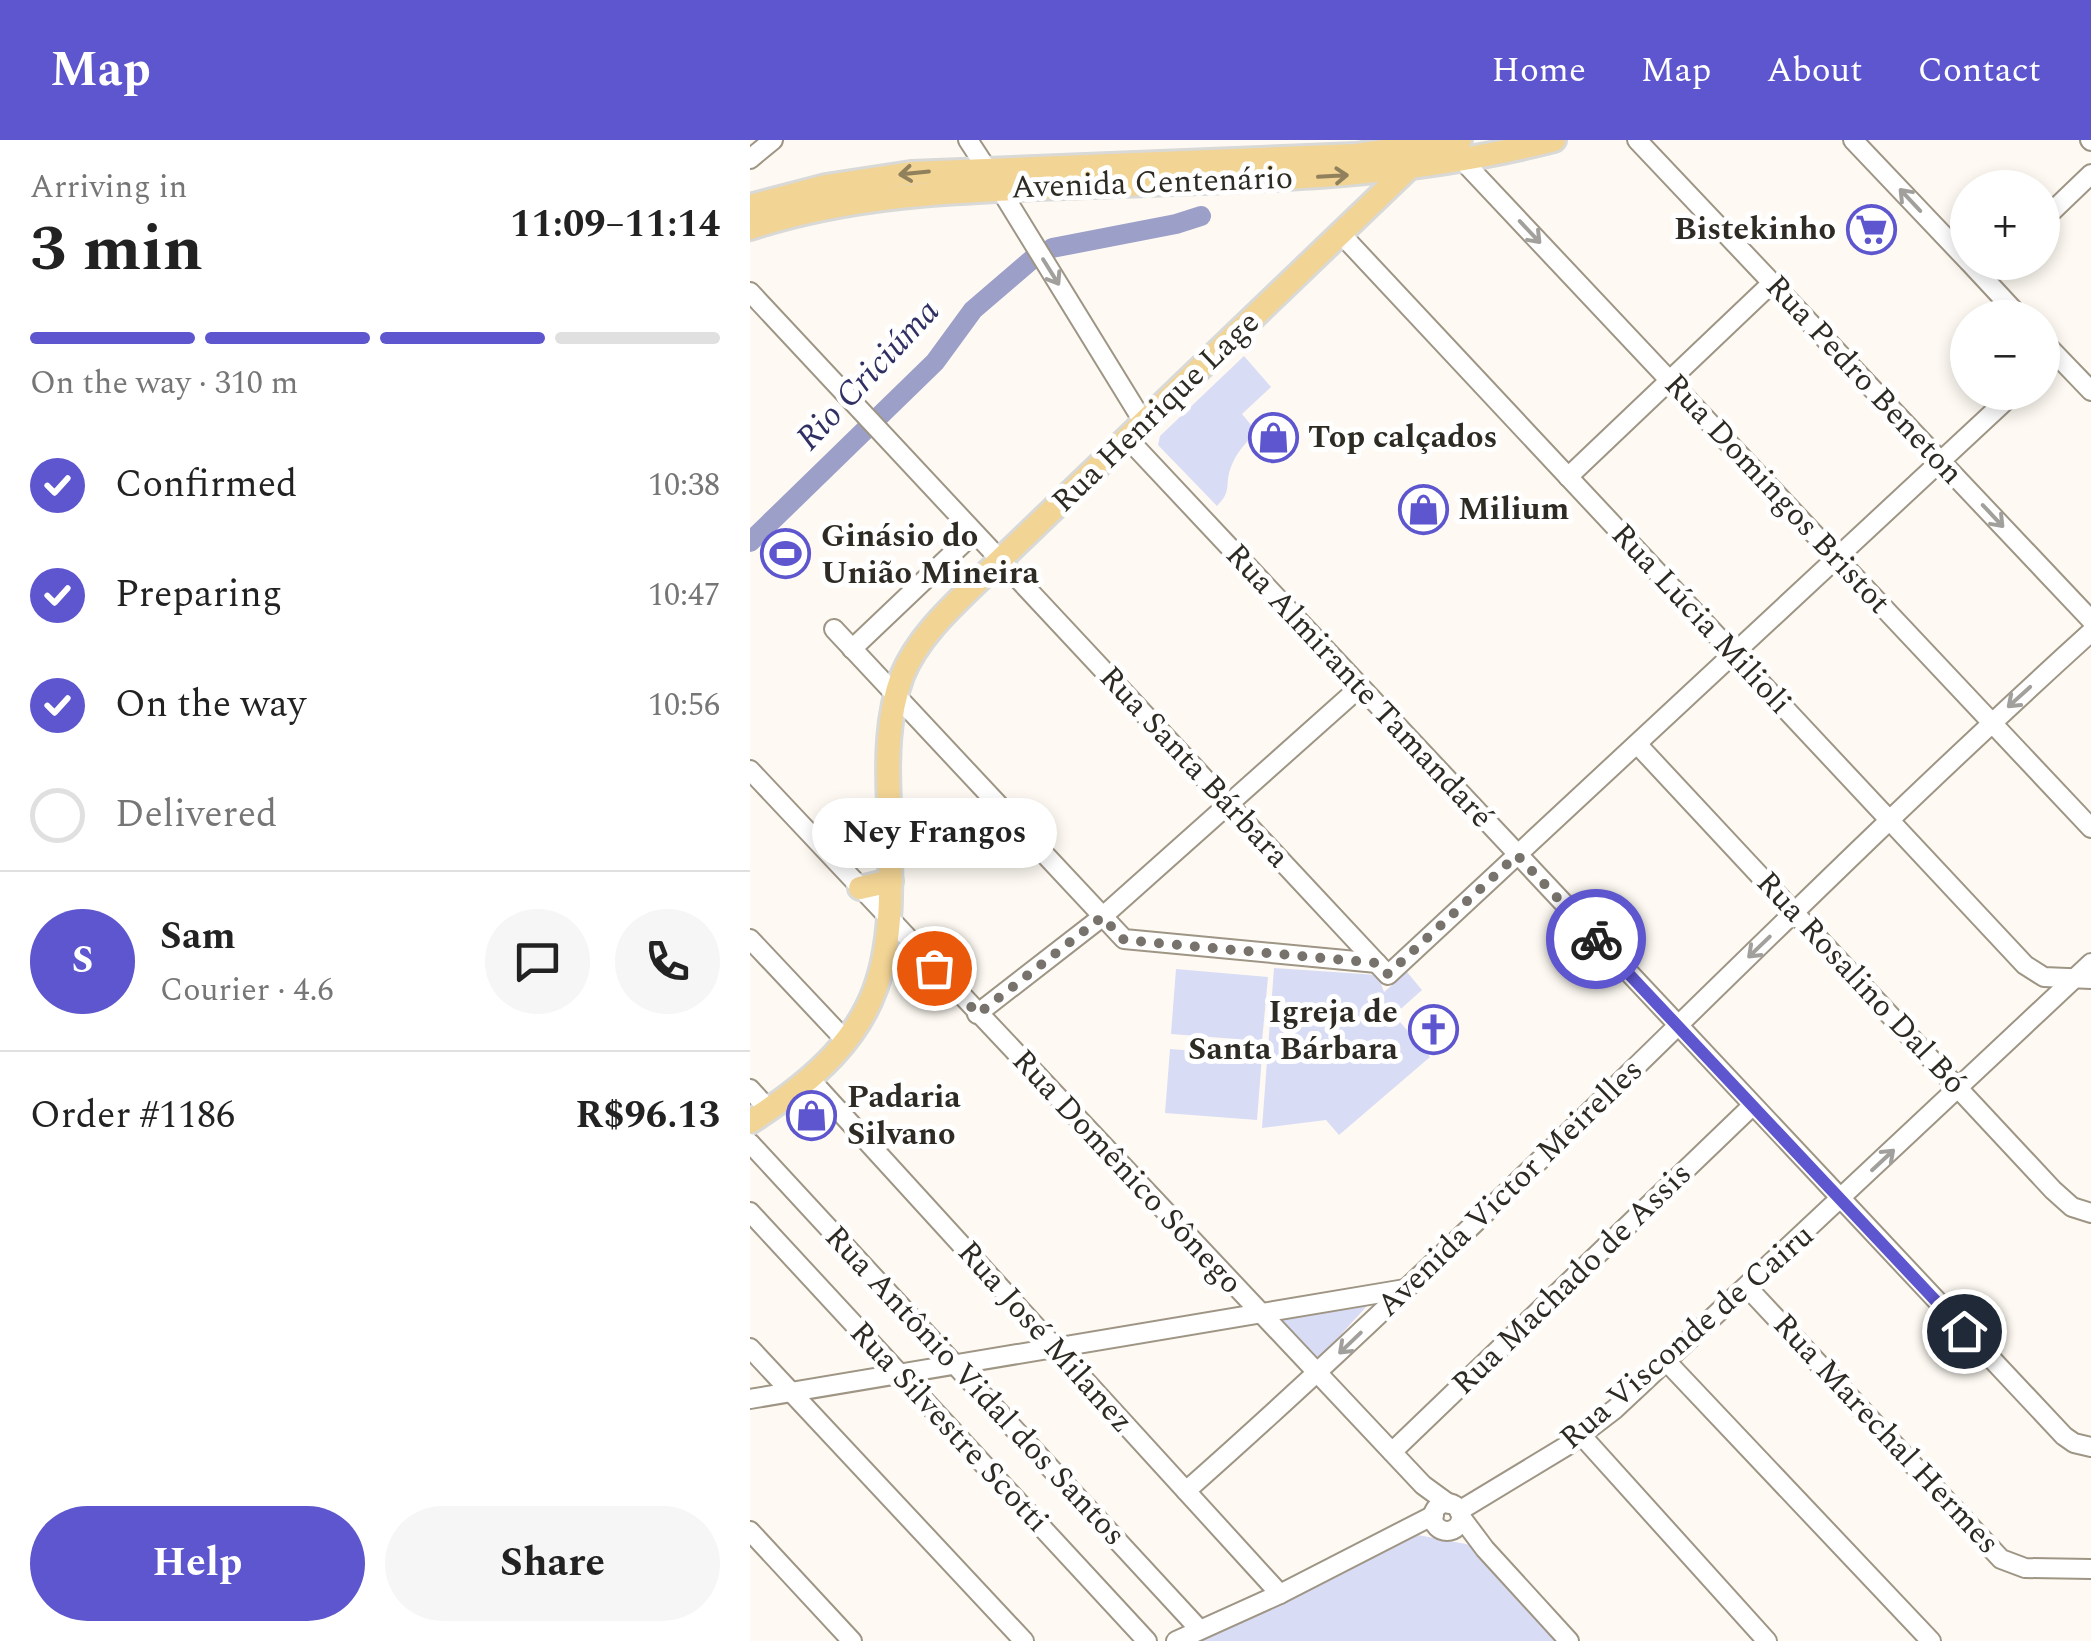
<!DOCTYPE html>
<meta charset="utf-8">
<style>
:root{--surface:#fff;--page:#f6f6f6;--text:#222;--muted:#767676;--line:#e0e0e0;--accent:#5d56ce}
body{margin:0;font-family:Spectral,serif;background:var(--page);color:var(--text);height:100vh;display:flex;flex-direction:column;font-size:38px;white-space:nowrap}
*{box-sizing:border-box;margin:0}
p{font-size:32px;color:var(--muted)}
.icon{flex:none;width:55px;height:55px;fill:none;stroke:currentColor;stroke-width:2;stroke-linecap:round;stroke-linejoin:round}
.map{position:relative;flex:1;overflow:hidden}
.panel{display:flex;flex-direction:column;background:var(--surface);width:750px}
.panel>*{flex:none}
.controls{position:absolute;left:1200px;top:30px;display:grid;gap:20px}
.controls a{display:grid;place-items:center;width:110px;height:110px;border-radius:50%;background:var(--surface);box-shadow:0 5px 15px #0003;font-size:50px}
.pin{position:absolute;display:grid;place-items:center;width:85px;height:85px;color:#fff;margin:-42px;border:5px solid #fff;border-radius:50%;box-shadow:0 2px 10px #0007}
.courier{position:absolute;display:grid;place-items:center;width:100px;height:100px;margin:-50px;border:8px solid #5d56ce;border-radius:50%;background:#fff;color:#222;box-shadow:0 2px 12px #0007}
.bubble{position:absolute;height:70px;border-radius:35px;background:var(--surface);box-shadow:0 5px 15px #0003;font-size:32px;font-weight:700;line-height:70px;text-align:center}
.summary em{font-style:normal;font-weight:700}
.summary div{display:flex;flex-direction:column-reverse}
.summary{display:flex;align-items:center;justify-content:space-between;height:170px;padding:0 30px}
h1{font-size:65px;font-weight:700;line-height:75px}
.bar{display:grid;grid-template-columns:repeat(4,1fr);gap:15px 10px;align-content:center;height:120px;padding:0 30px}
.bar i{height:12px;border-radius:8px;background:var(--line)}
.bar .current{background:var(--accent)}
.bar p{grid-column:span 4}
.line{display:flex;align-items:center;gap:25px;padding:0 30px;border-top:2px solid var(--line)}
.line div{flex:1}
.round{display:grid;place-items:center;flex:none;width:105px;height:105px;border-radius:52px;background:var(--page)}
ol{padding:0 30px;list-style:none}
li{display:flex;align-items:center;gap:30px;height:110px}
li p{margin-inline-start:auto}
li .icon{padding:10px;border-radius:50%;background:var(--accent);color:#fff;stroke-width:4}
li:last-child{color:var(--muted)}
li i{width:55px;height:55px;border:5px solid var(--line);border-radius:50%}
.action{display:flex;gap:20px;margin-top:auto;padding:20px 30px}
.action a{flex:1;height:115px;border-radius:60px;background:var(--accent);color:#fff;font-size:40px;font-weight:700;line-height:115px;text-align:center}
.action a+a{background:var(--page);color:var(--text)}
header{display:flex;align-items:center;gap:60px;box-sizing:border-box;height:140px;padding:0 50px;background:var(--accent);color:#fff}
header strong{font-size:48px}
nav{display:flex;gap:55px;margin-inline-start:auto;font-size:35px}
main{display:flex;flex:1;min-height:0}
.map>svg:first-child{display:block}
</style>
<header>
<strong>Map</strong>
<nav><a>Home</a><a>Map</a><a>About</a><a>Contact</a></nav>
</header>
<main>
<section class="panel">
<div class="summary"><div><h1>3 min</h1><p>Arriving in</p></div><em>11:09–11:14</em></div>
<div class="bar"><i class="current"></i><i class="current"></i><i class="current"></i><i></i><p>On the way · 310 m</p></div>
<ol>
<li><svg class="icon" aria-label="check" viewBox="0 0 24 24"><path d="M5 12l5 5 9-10"/></svg>Confirmed<p>10:38</p></li>
<li><svg class="icon" aria-label="check" viewBox="0 0 24 24"><path d="M5 12l5 5 9-10"/></svg>Preparing<p>10:47</p></li>
<li><svg class="icon" aria-label="check" viewBox="0 0 24 24"><path d="M5 12l5 5 9-10"/></svg>On the way<p>10:56</p></li>
<li><i></i>Delivered</li>
</ol>
<div class="line" style="height:180px"><b class="round" style="background:var(--accent);color:#fff">S</b><div><b>Sam</b><p>Courier · 4.6</p></div><a class="round"><svg class="icon" aria-label="chat" viewBox="0 0 24 24"><path d="M4 5h16v11H9l-5 4z"/></svg></a><a class="round"><svg class="icon" aria-label="phone" viewBox="0 0 24 24"><path d="M5 4h4l2 5-3 2q2 4 5 5l2-3 5 2v4C11 20 4 13 5 4z"/></svg></a></div>
<div class="line" style="height:130px"><div>Order #1186</div><b>R$96.13</b></div>
<div class="action"><a>Help</a><a>Share</a></div>
</section>
<div class="map">
<svg width="1341" height="1501" viewBox="0 0 1341 1501">
<rect width="100%" height="100%" fill="#fefaf3"/>
<!-- green -->
<g fill="#d9dcf5">
<path d="M494,216L521,247L492,274L507,292C496,302 486,313 481,327C474,345 483,350 467,366L408,305L410,296Z"/>
<path d="M524,828L628,835L634,852L657,832L672,850L644,875L680,917L589,995L576,980L512,988Z"/>
<path d="M426,829L518,837L512,901L421,894Z"/>
<path d="M420,909L512,916L507,980L415,973Z"/>
<path d="M626,1156L566,1222L523,1174Z"/>
<path d="M668,1395L721,1405L727,1409L810,1501H435Z"/>
</g>
<g fill="none" stroke-linecap="round" stroke-linejoin="round">
<!-- river -->
<g stroke="#9c9fc7" stroke-width="20">
<path d="M302,108L426,84L451,76"/>
<path d="M0,402L185,222L223,170L286,116"/>
</g>
<defs>
<g id="minor">
<path d="M218,0L237,29"/>
<path d="M887,0L1341,480"/>
<path d="M1103,0L1218,121"/>
<path d="M1340,0L1341,1"/>
<path d="M0,19L23,0"/>
<path d="M713,21L1341,688"/>
<path d="M250,49L394,283"/>
<path d="M1292,81L1341,34"/>
<path d="M591,94L1275,825L1294,837L1341,839"/>
<path d="M1219,122L1271,178"/>
<path d="M0,152L638,835L1265,252"/>
<path d="M1292,200L1341,251"/>
<path d="M378,299L1314,1296L1324,1303L1341,1307"/>
<path d="M818,337L1022,143"/>
<path d="M84,489L374,799L627,823"/>
<path d="M102,509L224,393"/>
<path d="M887,604L1303,1050L1322,1067L1341,1073"/>
<path d="M0,630L673,1345L699,1364"/>
<path d="M0,799L97,902"/>
<path d="M227,874L352,777L610,547"/>
<path d="M60,939L530,1454"/>
<path d="M0,949L19,970"/>
<path d="M0,1003L450,1490"/>
<path d="M0,1072L397,1501"/>
<path d="M997,1147L1251,1419L1275,1428L1341,1429"/>
<path d="M0,1208L274,1501"/>
<path d="M917,1222L1181,1501"/>
<path d="M0,1259L655,1149"/>
<path d="M832,1296L1017,1501"/>
<path d="M642,1312L1002,966"/>
<path d="M436,1351C748,1075 1033,771 1341,492"/>
<circle cx="697" cy="1377" r="14"/>
<path d="M709,1371L818,1305L865,1269L1341,823"/>
<path d="M711,1377L735,1409L819,1501"/>
<path d="M0,1391L102,1501"/>
<path d="M426,1501L530,1454L684,1375"/>
</g>
<g id="major">
<path d="M0,66L76,46L161,33L606,15L710,0"/>
<path d="M0,88C103,54 208,51 315,47C482,40 641,42 804,0"/>
<path d="M110,748L141,741"/>
<path d="M0,982C144,889 144,825 139,664C137,622 137,576 152,536C166,501 196,472 222,447L688,0"/>
</g>
</defs>
<!-- minor casing -->
<use href="#minor" stroke="#9e9585" stroke-width="22"/>
<!-- major casing -->
<use href="#major" stroke="#d9d9d8" stroke-width="28"/>
<!-- minor -->
<use href="#minor" stroke="#fff" stroke-width="18"/>
<!-- major -->
<use href="#major" stroke="#f2d494" stroke-width="22"/>
</g>
<!-- one-way arrows -->
<defs><path id="oneway-shaft" d="M-6 0H5M1.5-3L5.5 0L1.5 3" fill="none" stroke-width="1.6" stroke-linecap="round" stroke-linejoin="round" transform="scale(2.5)"/></defs>
<g stroke="#90805c">
<use href="#oneway-shaft" transform="translate(164 33) rotate(174)"/>
<use href="#oneway-shaft" transform="translate(583 36) rotate(-3)"/>
</g>
<g stroke="#a1a09c">
<use href="#oneway-shaft" transform="translate(1160 60) rotate(-133)"/>
<use href="#oneway-shaft" transform="translate(780 92) rotate(47)"/>
<use href="#oneway-shaft" transform="translate(301 132) rotate(58)"/>
<use href="#oneway-shaft" transform="translate(1243 376) rotate(47)"/>
<use href="#oneway-shaft" transform="translate(1269 557) rotate(138)"/>
<use href="#oneway-shaft" transform="translate(1009 807) rotate(136)"/>
<use href="#oneway-shaft" transform="translate(1133 1020) rotate(-43)"/>
<use href="#oneway-shaft" transform="translate(600 1203) rotate(136)"/>
</g>
<g fill="none" stroke-linecap="round" stroke-linejoin="round">
<!-- done -->
<path stroke="#77736c" stroke-width="10" stroke-dasharray="0 18" d="M184,828L228,874L352,777L374,800L627,823L638,834L767,715L846,799"/>
<!-- route -->
<path stroke="#5d56ce" stroke-width="12" d="M846,799L1214,1191"/>
</g>
<!-- icons -->
<defs>
<symbol id="supermarket-ring" viewBox="-11 -11 22 22"><circle r="9.5" fill="#fff" stroke="#5d56ce" stroke-width="1.5"/><path d="M-6-5.5h2.5l.6 2H6L4.5 2H-2.5L-4.4-4H-6ZM-1.5 3.2a1.3 1.3 0 1 0 .1 0ZM3 3.2a1.3 1.3 0 1 0 .1 0Z" fill="#5d56ce"/></symbol>
<symbol id="shop-ring" viewBox="-11 -11 22 22"><circle r="9.5" fill="#fff" stroke="#5d56ce" stroke-width="1.5"/><path d="M-5-2.5h2.3a2.7 3.5 0 0 1 5.4 0H5L5.5 6h-11ZM-1.5-2.5h3a1.5 2.3 0 0 0-3 0Z" fill="#5d56ce"/></symbol>
<symbol id="stadium-ring" viewBox="-11 -11 22 22"><circle r="9.5" fill="#fff" stroke="#5d56ce" stroke-width="1.5"/><path d="M0-5a6.5 5 0 1 0 0 10a6.5 5 0 1 0 0-10ZM-3.5-1.8h7v3.6h-7Z" fill="#5d56ce"/></symbol>
<symbol id="church-ring" viewBox="-11 -11 22 22"><circle r="9.5" fill="#fff" stroke="#5d56ce" stroke-width="1.5"/><path d="M-1.2-6h2.4v3.5h3.3v2.4h-3.3V6h-2.4V-.1h-3.3v-2.4h3.3Z" fill="#5d56ce"/></symbol>
</defs>
<g fill-rule="evenodd">
<use href="#supermarket-ring" x="1094" y="62" width="55" height="55"/>
<use href="#shop-ring" x="496" y="270" width="55" height="55"/>
<use href="#shop-ring" x="646" y="342" width="55" height="55"/>
<use href="#stadium-ring" x="8" y="386" width="55" height="55"/>
<use href="#church-ring" x="656" y="862" width="55" height="55"/>
<use href="#shop-ring" x="34" y="948" width="55" height="55"/>
</g>
<g text-anchor="middle" dominant-baseline="central" stroke-width="10" stroke-linejoin="round" paint-order="stroke">
<!-- street labels -->
<g font-size="32" fill="#2e2b24" stroke="#fff">
<text transform="translate(402 43) rotate(-2)">Avenida Centenário</text>
<text transform="translate(1114 240) rotate(47)">Rua Pedro Beneton</text>
<text transform="translate(406 272) rotate(-44)">Rua Henrique Lage</text>
<text transform="translate(1027 354) rotate(47)">Rua Domingos Bristot</text>
<text transform="translate(951 479) rotate(47)">Rua Lúcia Milioli</text>
<text transform="translate(609 546) rotate(47)">Rua Almirante Tamandaré</text>
<text transform="translate(444 627) rotate(47)">Rua Santa Bárbara</text>
<text transform="translate(1111 843) rotate(47)">Rua Rosalino Dal Bó</text>
<text transform="translate(377 1032) rotate(47)">Rua Domênico Sônego</text>
<text transform="translate(760 1048) rotate(-44)">Avenida Victor Meirelles</text>
<text transform="translate(822 1139) rotate(-44)">Rua Machado de Assis</text>
<text transform="translate(295 1197) rotate(48)">Rua José Milanez</text>
<text transform="translate(937 1197) rotate(-41)">Rua Visconde de Cairu</text>
<text transform="translate(225 1246) rotate(47)">Rua Antônio Vidal dos Santos</text>
<text transform="translate(199 1287) rotate(47)">Rua Silvestre Scotti</text>
<text transform="translate(1136 1294) rotate(47)">Rua Marechal Hermes</text>
</g>
<!-- poi labels -->
<g font-size="32" font-weight="bold" fill="#2e2b24" stroke="#fff" text-anchor="start">
<text x="1086" y="89" text-anchor="end">Bistekinho</text>
<text x="558" y="297">Top calçados</text>
<text x="708" y="369">Milium</text>
<text x="71" y="396">Ginásio do<tspan x="71" dy="37">União Mineira</tspan></text>
<text x="648" y="872" text-anchor="end">Igreja de<tspan x="648" dy="37">Santa Bárbara</tspan></text>
<text x="97" y="957">Padaria<tspan x="97" dy="37">Silvano</tspan></text>
</g>
<!-- water labels -->
<g font-size="35" font-style="italic" fill="#313064" stroke="#fff">
<text transform="translate(118 235) rotate(-47)">Rio Criciúma</text>
</g>
</g>
</svg>
<div class="controls">
<a>+</a>
<a>−</a>
</div>
<div class="pin" style="left:184px;top:828px;background:#ea580c"><svg class="icon" aria-label="bag" viewBox="0 0 24 24"><path d="M5 8h14l-1 12H6zM9 8a3 3 0 0 1 6 0"/></svg></div>
<div class="pin" style="left:1214px;top:1191px;background:#1f2937"><svg class="icon" aria-label="home" viewBox="0 0 24 24"><path d="M3 11l9-7 9 7M6 9v11h12V9"/></svg></div>
<div class="courier" style="left:846px;top:799px"><svg class="icon" aria-label="bike" viewBox="0 0 24 24"><circle cx="6" cy="16" r="4"/><circle cx="18" cy="16" r="4"/><path d="M6 16l4-8h5l3 8M10 8l3 8H6M13 5h3"/></svg></div>
<div class="bubble" style="left:62px;top:658px;width:245px">Ney Frangos</div>
</div>
</main>
